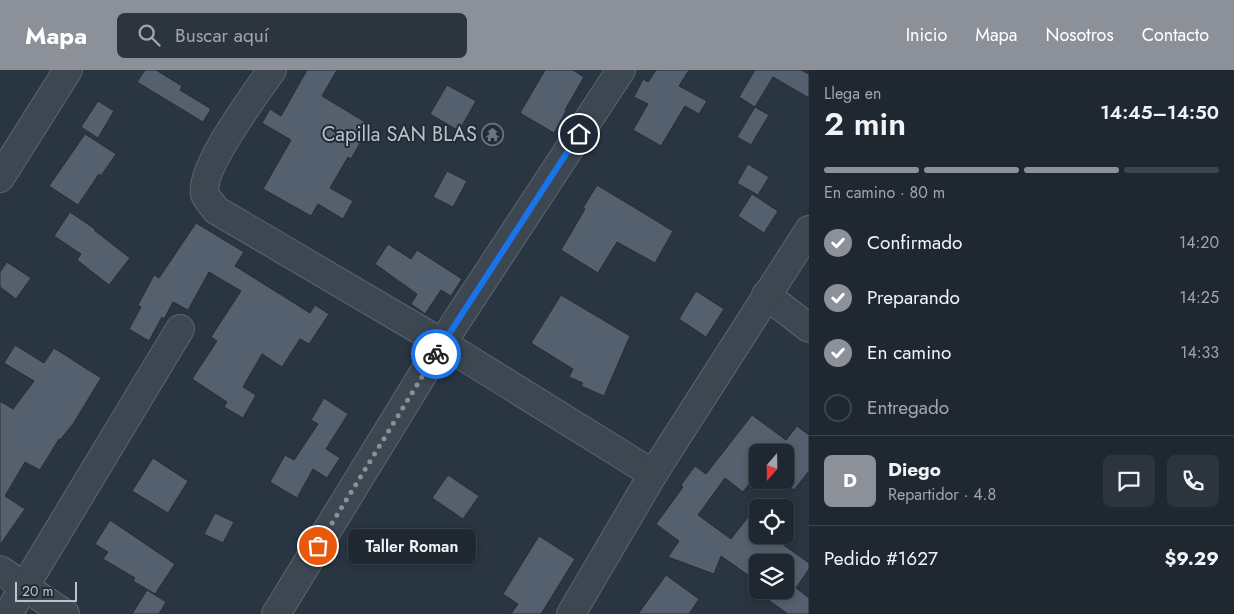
<!DOCTYPE html>
<html lang="es">
<meta charset="utf-8">
<style>
:root{--surface:#1f2831;--page:#2c343d;--text:#f1f3f6;--muted:#a1a6ab;--line:#3c444d;--accent:#8c9099}
body{margin:0;font-family:Jost,sans-serif;background:var(--page);color:var(--text);height:100vh;display:flex;flex-direction:column;font-size:19px;white-space:nowrap}
*{box-sizing:border-box;margin:0}
p{font-size:16px;color:var(--muted)}
.icon{flex:none;width:28px;height:28px;fill:none;stroke:currentColor;stroke-width:2;stroke-linecap:round;stroke-linejoin:round}
.map{position:relative;flex:1;overflow:hidden}
.side{display:flex;flex-direction:column;background:var(--surface);width:425px}
.side>*{flex:none}
.needle{width:32px;rotate:200deg}
.fabs{position:absolute;left:749px;top:374px;display:grid;gap:10px}
.fabs a{display:grid;place-items:center;width:45px;height:45px;border-radius:8px;background:var(--surface);box-shadow:0 2px 8px #0003,0 0 0 1px var(--line);font-size:25px}
.scale{position:absolute;left:15px;bottom:12px;width:62px;box-sizing:border-box;padding-left:5px;border:2px solid #bac2cb;border-top:0;font-size:14px;line-height:18px;white-space:nowrap;color:#bac2cb;-webkit-text-stroke:4px #222c37;paint-order:stroke}
.pin{position:absolute;display:grid;place-items:center;width:42px;height:42px;color:#fff;margin:-21px;border:2px solid #fff;border-radius:50%;box-shadow:0 1px 5px #0007}
.courier{position:absolute;display:grid;place-items:center;width:50px;height:50px;margin:-25px;border:4px solid #1a73e8;border-radius:50%;background:#fff;color:#222;box-shadow:0 1px 6px #0007}
.bubble{position:absolute;height:35px;border-radius:8px;background:var(--surface);box-shadow:0 2px 8px #0003,0 0 0 1px var(--line);font-size:16px;font-weight:600;line-height:35px;text-align:center}
.summary em{font-style:normal;font-weight:600}
.summary div{display:flex;flex-direction:column-reverse}
.summary{display:flex;align-items:center;justify-content:space-between;height:85px;padding:0 15px}
h1{font-size:32px;font-weight:600;line-height:38px}
.bar{display:grid;grid-template-columns:repeat(4,1fr);gap:8px 5px;align-content:center;height:60px;padding:0 15px}
.bar i{height:6px;border-radius:4px;background:var(--line)}
.bar .on{background:var(--accent)}
.bar p{grid-column:span 4}
.line{display:flex;align-items:center;gap:12px;padding:0 15px;border-top:1px solid var(--line)}
.line div{flex:1}
.round{display:grid;place-items:center;flex:none;width:52px;height:52px;border-radius:8px;background:var(--page)}
ol{padding:0 15px;list-style:none}
li{display:flex;align-items:center;gap:15px;height:55px}
li p{margin-inline-start:auto}
li .icon{padding:5px;border-radius:50%;background:var(--accent);color:#fff;stroke-width:4}
li:last-child{color:var(--muted)}
li i{width:28px;height:28px;border:2px solid var(--line);border-radius:50%}
header{display:flex;align-items:center;gap:30px;box-sizing:border-box;height:70px;padding:0 25px;background:var(--accent);color:#fff}
header strong{font-size:24px}
nav{display:flex;gap:28px;margin-inline-start:auto;font-size:18px}
.search{width:350px;height:45px;background:var(--page);display:flex;align-items:center;gap:12px;box-sizing:border-box;padding:0 18px;border-radius:8px;color:var(--muted);font-size:19px}
main{display:flex;flex:1;min-height:0}
.map>svg:first-child{display:block}
</style>
<header>
<strong>Mapa</strong>
<div class="search"><svg class="icon" aria-label="search" viewBox="0 0 24 24"><circle cx="10" cy="10" r="6"/><path d="M15 15l6 6"/></svg>Buscar aquí</div>
<nav><a>Inicio</a><a>Mapa</a><a>Nosotros</a><a>Contacto</a></nav>
</header>
<main>
<div class="map">
<svg width="809" height="544" viewBox="0 0 809 544">
<rect width="100%" height="100%" fill="#293541"/>
<!-- building -->
<g fill="#54606e" stroke="#242e39">
<path d="M145,0H156L182,16L180,20L211,39L203,52L137,12Z"/>
<path d="M307,0H337L322,26L370,55L351,89L348,87L330,118L353,131L343,149L318,134L311,146L263,119L291,70L262,53L270,39L281,46Z"/>
<path d="M545,0H573L584,7L565,40L566,41L554,63L520,43Z"/>
<path d="M656,0H689L679,16L707,31L699,44L685,36L661,76L633,60L648,34L634,27L643,9L648,12Z"/>
<path d="M755,0H801L809,4V28L773,7L755,37L739,27Z"/>
<path d="M447,15L476,31L459,61L430,44Z"/>
<path d="M98,31L114,41L98,68L81,57Z"/>
<path d="M755,37L769,45L751,75L737,67Z"/>
<path d="M85,64L116,84L101,106L99,104L78,135L49,116Z"/>
<path d="M748,94L769,107L758,125L737,113Z"/>
<path d="M447,101L467,111L453,137L433,127Z"/>
<path d="M597,115L673,161L655,193L617,172L598,203L561,180L585,139L583,138Z"/>
<path d="M752,124L778,141L764,163L738,146Z"/>
<path d="M70,142L95,159L94,160L130,188L109,215L77,190L81,184L54,166Z"/>
<path d="M196,153L244,182L235,196L310,243L315,235L329,244L309,274L300,269L282,297L262,284L243,317L256,325L243,348L224,337L227,332L192,309L217,271L211,267L241,221L209,202L188,240L173,232L164,249L162,247L149,271L129,259L141,237L138,235L154,205L159,208Z"/>
<path d="M388,174L411,189L417,180L462,209L451,226L441,220L425,244L411,234L417,224L375,194Z"/>
<path d="M7,192L31,208L16,229L0,217V202Z"/>
<path d="M696,221L724,239L706,267L679,249Z"/>
<path d="M561,225L630,266L604,326L581,316L583,313L569,307L573,299L531,273Z"/>
<path d="M15,275L44,293L54,278L101,308L73,354L60,370L59,369L40,400L25,392L5,426L25,439L0,475V331L13,339L34,311L4,293Z"/>
<path d="M324,328L348,344L326,379L340,388L327,408L313,399L297,428L270,412L285,385L294,390L318,354L311,350Z"/>
<path d="M752,345L786,370L797,356L809,365V401L794,420L788,415L786,418L774,410H785V382H758V402L743,422L725,408L698,445L731,469L758,434V465H783L778,471L809,493V499L796,518L809,528V544H788L767,529L772,522L769,520H785V492H758V512L721,486L714,504L668,487L679,471L656,454L683,417L681,415L695,396L706,404Z"/>
<path d="M153,388L188,411L168,443L132,421Z"/>
<path d="M448,405L479,426L463,449L432,428Z"/>
<path d="M215,443L234,452L223,473L204,464Z"/>
<path d="M110,450L175,494L155,524L133,511L135,508L103,489L108,482L95,474Z"/>
<path d="M539,466L575,489L541,544H511L518,534L503,524Z"/>
<path d="M666,505L699,529L689,544H638Z"/>
<path d="M147,520L166,532L159,544H132Z"/>
</g>
<g fill="none" stroke-linecap="round" stroke-linejoin="round">
<defs>
<g id="minor">
<path d="M272,0C256,23 199,99 205,124C206,129 213,135 216,140L442,273L653,404"/>
<path d="M0,108L68,0"/>
<path d="M766,225L809,258"/>
<path d="M0,500L65,544"/>
<path d="M8,544L180,259"/>
<path d="M276,544L442,273L621,0"/>
<path d="M571,544L653,404L809,160"/>
</g>
</defs>
<!-- minor casing -->
<use href="#minor" stroke="#5b656f" stroke-width="30"/>
<!-- minor -->
<use href="#minor" stroke="#3d4751" stroke-width="28"/>
</g>
<g fill="none" stroke-linecap="round" stroke-linejoin="round">
<!-- done -->
<path stroke="#87919b" stroke-width="5" stroke-dasharray="0 9" d="M318,476L436,284"/>
<!-- route -->
<path stroke="#1a73e8" stroke-width="6" d="M436,284L579,64"/>
</g>
<!-- icons -->
<defs>
<symbol id="temple-ring" viewBox="-11 -11 22 22"><circle r="9.5" fill="#222c37" stroke="#6b7280" stroke-width="1.5"/><path d="M0-6L5-2H3V0L6.5 2.5H4V6H1.5V3h-3V6H-4V2.5H-6.5L-3 0V-2H-5Z" fill="#6b7280"/></symbol>
</defs>
<g fill-rule="evenodd">
<use href="#temple-ring" x="480" y="52" width="25" height="25"/>
</g>
<g text-anchor="middle" dominant-baseline="central" stroke-width="4" stroke-linejoin="round" paint-order="stroke">
<!-- poi labels -->
<g font-size="20" fill="#bac2cb" stroke="#222c37" text-anchor="end">
<text x="477" y="64">Capilla SAN BLAS</text>
</g>
</g>
</svg>
<div class="fabs">
<a><svg class="needle" viewBox="-14 -14 28 28"><path d="M0-13l5 13h-10z" fill="#e53935"/><path d="M0 13l5-13h-10z" fill="#a1a6ab"/></svg></a>
<a><svg class="icon" aria-label="locate" viewBox="0 0 24 24"><circle cx="12" cy="12" r="6"/><path d="M12 2v4M12 18v4M2 12h4M18 12h4"/></svg></a>
<a><svg class="icon" aria-label="layers" viewBox="0 0 24 24"><path d="M12 4l9 5-9 5-9-5zM3 14l9 5 9-5"/></svg></a>
</div>
<div class="scale">20 m</div>
<div class="pin" style="left:318px;top:476px;background:#ea580c"><svg class="icon" aria-label="bag" viewBox="0 0 24 24"><path d="M5 8h14l-1 12H6zM9 8a3 3 0 0 1 6 0"/></svg></div>
<div class="pin" style="left:579px;top:64px;background:#1f2937"><svg class="icon" aria-label="home" viewBox="0 0 24 24"><path d="M3 11l9-7 9 7M6 9v11h12V9"/></svg></div>
<div class="courier" style="left:436px;top:284px"><svg class="icon" aria-label="bike" viewBox="0 0 24 24"><circle cx="6" cy="16" r="4"/><circle cx="18" cy="16" r="4"/><path d="M6 16l4-8h5l3 8M10 8l3 8H6M13 5h3"/></svg></div>
<div class="bubble" style="left:348px;top:459px;width:128px">Taller Roman</div>
</div>
<section class="side">
<div class="summary"><div><h1>2 min</h1><p>Llega en</p></div><em>14:45–14:50</em></div>
<div class="bar"><i class="on"></i><i class="on"></i><i class="on"></i><i></i><p>En camino · 80 m</p></div>
<ol>
<li><svg class="icon" aria-label="check" viewBox="0 0 24 24"><path d="M5 12l5 5 9-10"/></svg>Confirmado<p>14:20</p></li>
<li><svg class="icon" aria-label="check" viewBox="0 0 24 24"><path d="M5 12l5 5 9-10"/></svg>Preparando<p>14:25</p></li>
<li><svg class="icon" aria-label="check" viewBox="0 0 24 24"><path d="M5 12l5 5 9-10"/></svg>En camino<p>14:33</p></li>
<li><i></i>Entregado</li>
</ol>
<div class="line" style="height:90px"><b class="round" style="background:var(--accent);color:#fff">D</b><div><b>Diego</b><p>Repartidor · 4.8</p></div><a class="round"><svg class="icon" aria-label="chat" viewBox="0 0 24 24"><path d="M4 5h16v11H9l-5 4z"/></svg></a><a class="round"><svg class="icon" aria-label="phone" viewBox="0 0 24 24"><path d="M5 4h4l2 5-3 2q2 4 5 5l2-3 5 2v4C11 20 4 13 5 4z"/></svg></a></div>
<div class="line" style="height:65px"><div>Pedido #1627</div><b>$9.29</b></div>
</section>
</main>
